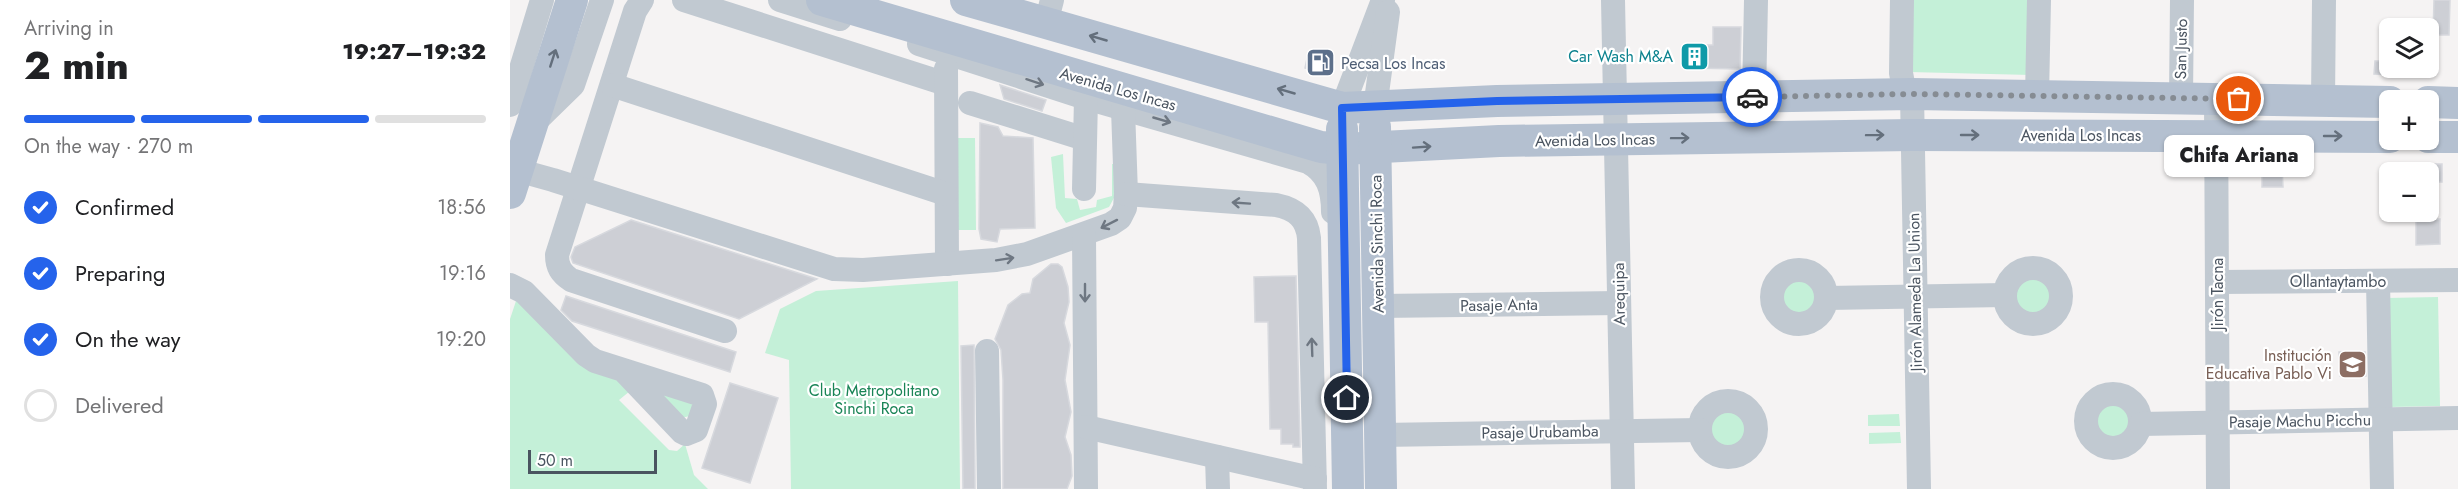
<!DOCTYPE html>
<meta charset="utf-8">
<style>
:root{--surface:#fff;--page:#f2f2f2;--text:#202124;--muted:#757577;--line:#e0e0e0;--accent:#2563eb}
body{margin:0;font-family:Jost,sans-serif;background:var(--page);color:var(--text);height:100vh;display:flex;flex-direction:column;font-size:22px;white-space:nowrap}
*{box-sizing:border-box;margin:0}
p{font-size:20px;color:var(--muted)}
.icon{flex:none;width:33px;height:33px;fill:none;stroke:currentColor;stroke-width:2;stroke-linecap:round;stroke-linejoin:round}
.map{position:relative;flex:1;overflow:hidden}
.panel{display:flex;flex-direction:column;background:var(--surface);width:510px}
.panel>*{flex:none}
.fabs{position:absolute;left:1869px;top:18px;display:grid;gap:12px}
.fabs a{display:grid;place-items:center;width:60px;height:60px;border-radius:9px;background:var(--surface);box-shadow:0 2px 4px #0004;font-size:30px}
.scale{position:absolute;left:18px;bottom:15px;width:129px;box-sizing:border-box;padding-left:6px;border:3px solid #4a5460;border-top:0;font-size:16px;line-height:21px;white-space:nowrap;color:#4a5460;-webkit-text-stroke:4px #fff;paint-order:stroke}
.pin{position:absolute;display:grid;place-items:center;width:51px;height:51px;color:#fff;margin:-26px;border:3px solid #fff;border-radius:50%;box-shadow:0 2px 6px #0007}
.courier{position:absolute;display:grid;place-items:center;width:60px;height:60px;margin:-30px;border:4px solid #2563eb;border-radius:50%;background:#fff;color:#222;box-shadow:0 2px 8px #0007}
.bubble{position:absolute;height:42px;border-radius:9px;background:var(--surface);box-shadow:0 2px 4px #0004;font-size:20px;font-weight:800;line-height:42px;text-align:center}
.overview em{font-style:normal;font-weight:800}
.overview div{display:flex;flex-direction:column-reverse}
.overview{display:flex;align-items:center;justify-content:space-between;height:102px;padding:0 24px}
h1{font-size:39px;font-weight:800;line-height:45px}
.bar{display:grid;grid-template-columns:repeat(4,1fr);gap:9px 6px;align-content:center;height:72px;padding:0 24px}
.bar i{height:8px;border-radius:4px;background:var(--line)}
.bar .current{background:var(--accent)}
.bar p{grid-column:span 4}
ol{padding:0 24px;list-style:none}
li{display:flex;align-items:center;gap:18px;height:66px}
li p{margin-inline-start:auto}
li .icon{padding:6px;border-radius:50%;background:var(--accent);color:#fff;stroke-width:4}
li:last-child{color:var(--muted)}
li i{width:33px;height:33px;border:3px solid var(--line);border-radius:50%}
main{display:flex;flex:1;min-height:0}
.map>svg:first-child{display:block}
</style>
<main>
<section class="panel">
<div class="overview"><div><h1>2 min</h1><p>Arriving in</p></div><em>19:27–19:32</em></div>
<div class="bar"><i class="current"></i><i class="current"></i><i class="current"></i><i></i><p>On the way · 270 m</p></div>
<ol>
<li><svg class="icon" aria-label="check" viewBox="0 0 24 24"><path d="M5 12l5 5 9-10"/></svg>Confirmed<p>18:56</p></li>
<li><svg class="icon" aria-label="check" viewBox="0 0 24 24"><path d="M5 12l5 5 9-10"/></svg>Preparing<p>19:16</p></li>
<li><svg class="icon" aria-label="check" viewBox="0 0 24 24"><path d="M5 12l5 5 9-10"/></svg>On the way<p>19:20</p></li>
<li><i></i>Delivered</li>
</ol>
</section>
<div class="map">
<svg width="1948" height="489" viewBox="0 0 1948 489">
<rect width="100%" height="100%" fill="#f5f3f3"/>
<!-- green -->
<g fill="#c4f0d8">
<path d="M1400,0H1523L1521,75L1399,72Z"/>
<path d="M447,138H465L466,230H448Z"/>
<path d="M553,154L555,198L567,199L570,210L586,207L587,200L602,196V164H605V196L599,207L556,223L546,208L541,157Z"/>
<circle cx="1523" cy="295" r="22"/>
<circle cx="1289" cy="297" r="21"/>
<path d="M448,281L450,489H281L279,360L255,353L270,309L306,291Z"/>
<path d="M1928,297L1930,406L1880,407L1877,298Z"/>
<path d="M7,298L120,391L109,400L159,450L167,451L175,444L184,475L198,489H0V319Z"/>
<path d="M145,389L183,404L180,416L171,418Z"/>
<circle cx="1603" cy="421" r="21"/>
<circle cx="1218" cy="429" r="23"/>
<path d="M1389,414L1390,426H1358V415Z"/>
<path d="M1390,432L1391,443L1359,444V433Z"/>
</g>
<!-- building -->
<g fill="#cdcfd5" stroke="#d7d9de" stroke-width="1.5">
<path d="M1924,0H1940L1939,35H1923Z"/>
<path d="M1203,27H1231L1230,69L1180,68V45H1203Z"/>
<path d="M798,54L824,62L820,75L795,68Z"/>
<path d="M1865,61H1880V75L1864,74Z"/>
<path d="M490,85L536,100L532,111L494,99Z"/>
<path d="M470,123L488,127L493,136L523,138L525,228L490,229L487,242L471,239L469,229Z"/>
<rect x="1918" y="164" width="14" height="18"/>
<path d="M1752,166H1772L1773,187H1752Z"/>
<path d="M1930,219V244L1906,245V220Z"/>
<path d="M121,220L307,279L229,319L63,263L61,257L65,247Z"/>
<path d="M541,264H548L552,267L558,287L559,302L554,323L560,345L555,380L561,412L555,437L561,455L562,476L557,489H493V380L491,350L485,339L498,305L512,294L520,293L523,279Z"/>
<path d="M786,276L790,447H783V444H771V429H760L758,322H745L744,277Z"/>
<path d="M56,296L226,352L220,372L62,321L51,310Z"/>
<path d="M464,345L465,489H453L451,346Z"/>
<path d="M1829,352H1855L1856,376H1830Z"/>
<path d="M220,383L268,398L240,483L192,468Z"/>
</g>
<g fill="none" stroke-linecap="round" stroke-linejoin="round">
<!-- minor -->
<g stroke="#c1c9d1" stroke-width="24">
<path d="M132,0L125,11L47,255C47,267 51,273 61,280L215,331"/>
<path d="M174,0L436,84"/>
<path d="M270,0L330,19"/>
<path d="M1103,0L1113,489"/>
<path d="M1392,0L1391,73L1395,94"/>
<path d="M536,23L542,0"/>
<path d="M409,44L576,98L798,162C818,173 823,190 823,212"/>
<path d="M436,69L437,264"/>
<path d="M102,85L436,194"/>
<path d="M1402,94L1409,489"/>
<path d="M1527,96L1529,0"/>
<path d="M1244,97L1246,0"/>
<path d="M1671,98L1672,0"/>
<path d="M1706,99L1708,489"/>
<path d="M1813,101L1814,0"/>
<path d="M460,103L575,139"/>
<path d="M0,105L32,0"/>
<path d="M832,108L873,0"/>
<path d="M865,108L878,12"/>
<path d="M21,126L63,85L92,0"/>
<path d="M0,172L7,170L43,180L324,269L353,270L486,260L517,254L601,224L610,218L615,208L616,194L613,109"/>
<path d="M574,189L576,98"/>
<path d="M616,194L766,205C786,209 797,218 799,238L805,489"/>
<path d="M574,235L576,489"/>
<circle cx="1523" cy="296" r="28"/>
<circle cx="1289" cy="297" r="27"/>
<path d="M1868,281L1872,489"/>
<path d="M1707,282L1948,280"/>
<path d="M0,285L14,292L76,355L85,361L192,395L195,404L186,430L176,434L172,432L113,370"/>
<path d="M1317,298L1495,295"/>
<path d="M868,306L1109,303"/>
<path d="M477,351L479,489"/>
<circle cx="1603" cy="421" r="27"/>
<circle cx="1218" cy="429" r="28"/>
<path d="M1631,424L1948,418"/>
<path d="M576,427L805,479"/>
<path d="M870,435L1190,430"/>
<path d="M707,457L708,489"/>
</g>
<!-- major -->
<g stroke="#b4c0d0" stroke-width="32">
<path d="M312,0L811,147L833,149L989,141L1402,135L1880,137"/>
<path d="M456,0L832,108L987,101L1402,94L1880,102"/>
<path d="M1918,102L1948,103"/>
<path d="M865,127L871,489"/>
<path d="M832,129L838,489"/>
<path d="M1918,137H1948"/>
<path d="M0,193L62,0"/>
</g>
</g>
<!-- one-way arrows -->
<defs><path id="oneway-shaft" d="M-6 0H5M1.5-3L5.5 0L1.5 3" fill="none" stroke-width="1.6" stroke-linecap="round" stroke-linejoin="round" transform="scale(1.5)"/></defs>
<g stroke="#646f7c">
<use href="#oneway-shaft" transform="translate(588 38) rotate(-164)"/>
<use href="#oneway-shaft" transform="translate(43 58) rotate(-72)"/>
<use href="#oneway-shaft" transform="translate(776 91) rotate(-164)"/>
<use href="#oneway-shaft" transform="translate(1365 135) rotate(-1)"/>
<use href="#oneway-shaft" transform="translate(1460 135)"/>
<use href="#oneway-shaft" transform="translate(1823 136)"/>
<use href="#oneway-shaft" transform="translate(1170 138) rotate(-1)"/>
<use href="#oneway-shaft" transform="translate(912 147) rotate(-4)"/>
</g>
<g stroke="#6e7782">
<use href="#oneway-shaft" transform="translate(525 82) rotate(18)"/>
<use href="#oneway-shaft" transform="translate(652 120) rotate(16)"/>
<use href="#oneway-shaft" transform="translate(731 203) rotate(-176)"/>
<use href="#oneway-shaft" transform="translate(599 224) rotate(153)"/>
<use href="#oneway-shaft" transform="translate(495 259) rotate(-9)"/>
<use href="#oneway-shaft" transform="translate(575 293) rotate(90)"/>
<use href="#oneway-shaft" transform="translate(802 347) rotate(-92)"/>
</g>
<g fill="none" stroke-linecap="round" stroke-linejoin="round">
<!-- done -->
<path stroke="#868c93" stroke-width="6" stroke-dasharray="0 10.8" d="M1242,97L1402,94L1729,99"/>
<!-- route -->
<path stroke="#2563eb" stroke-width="8" d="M837,398L832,108L987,101L1242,97"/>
</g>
<!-- icons -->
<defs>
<symbol id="building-square" viewBox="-11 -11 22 22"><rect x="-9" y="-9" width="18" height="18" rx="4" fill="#0f9aa8" stroke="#fff"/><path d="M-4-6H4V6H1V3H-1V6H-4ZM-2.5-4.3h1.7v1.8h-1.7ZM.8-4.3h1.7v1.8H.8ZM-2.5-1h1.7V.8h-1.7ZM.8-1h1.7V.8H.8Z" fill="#fff"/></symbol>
<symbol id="fuel-square" viewBox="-11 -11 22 22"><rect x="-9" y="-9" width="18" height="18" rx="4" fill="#5c6f8a" stroke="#fff"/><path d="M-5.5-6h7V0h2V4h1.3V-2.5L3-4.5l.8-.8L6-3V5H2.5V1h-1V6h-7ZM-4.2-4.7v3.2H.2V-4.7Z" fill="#fff"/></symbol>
<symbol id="school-square" viewBox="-11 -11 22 22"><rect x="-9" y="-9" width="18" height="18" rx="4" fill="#8d6e63" stroke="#fff"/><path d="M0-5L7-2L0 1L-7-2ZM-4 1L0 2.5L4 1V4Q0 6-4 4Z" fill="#fff"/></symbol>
</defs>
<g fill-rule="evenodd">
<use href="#building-square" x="1168" y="40" width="33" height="33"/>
<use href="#fuel-square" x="794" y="46" width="33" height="33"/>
<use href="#school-square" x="1826" y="348" width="33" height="33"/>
</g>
<g text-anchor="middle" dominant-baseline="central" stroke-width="4.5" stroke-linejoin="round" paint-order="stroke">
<!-- street labels -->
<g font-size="16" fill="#4a5460" stroke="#fff">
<text transform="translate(1671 49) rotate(-89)">San Justo</text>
<text transform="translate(608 89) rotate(16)">Avenida Los Incas</text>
<text x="1571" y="135">Avenida Los Incas</text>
<text transform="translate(1085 140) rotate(-1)">Avenida Los Incas</text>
<text transform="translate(867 244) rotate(-91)">Avenida Sinchi Roca</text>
<text x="1828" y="281">Ollantaytambo</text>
<text transform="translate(1405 292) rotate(-91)">Jirón Alameda La Union</text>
<text transform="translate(1109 294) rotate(-91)">Arequipa</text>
<text transform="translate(1707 294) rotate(-90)">Jirón Tacna</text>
<text transform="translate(989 305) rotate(-1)">Pasaje Anta</text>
<text transform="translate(1790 421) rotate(-1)">Pasaje Machu Picchu</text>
<text transform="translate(1030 432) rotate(-1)">Pasaje Urubamba</text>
</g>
<!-- culture labels -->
<g font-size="16" fill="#0d838f" stroke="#fff" text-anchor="end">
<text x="1163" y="56">Car Wash M&amp;A</text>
</g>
<!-- service labels -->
<g font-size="16" fill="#4e5e75" stroke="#fff" text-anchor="start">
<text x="831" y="63">Pecsa Los Incas</text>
</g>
<!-- education labels -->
<g font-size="16" fill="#785e54" stroke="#fff" text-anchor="end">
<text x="1822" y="355">Institución<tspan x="1822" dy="18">Educativa Pablo Vi</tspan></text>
</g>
<!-- park labels -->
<g font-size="16" fill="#198456" stroke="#fff">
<text x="364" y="390">Club Metropolitano<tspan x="364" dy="18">Sinchi Roca</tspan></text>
</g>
</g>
</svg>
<div class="fabs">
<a><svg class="icon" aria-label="layers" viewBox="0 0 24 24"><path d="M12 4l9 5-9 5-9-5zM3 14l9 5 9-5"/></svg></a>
<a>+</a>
<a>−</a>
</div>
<div class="scale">50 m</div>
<div class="pin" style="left:1729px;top:99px;background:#ea580c"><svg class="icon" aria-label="bag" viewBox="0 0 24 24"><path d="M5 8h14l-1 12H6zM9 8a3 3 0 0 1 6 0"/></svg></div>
<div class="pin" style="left:837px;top:398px;background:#1f2937"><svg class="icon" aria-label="home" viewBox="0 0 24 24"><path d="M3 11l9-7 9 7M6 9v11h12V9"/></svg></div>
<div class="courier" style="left:1242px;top:97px"><svg class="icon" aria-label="car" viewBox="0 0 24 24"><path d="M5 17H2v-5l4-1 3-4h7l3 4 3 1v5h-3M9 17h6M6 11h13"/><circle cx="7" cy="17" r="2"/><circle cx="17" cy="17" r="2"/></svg></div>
<div class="bubble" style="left:1654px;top:135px;width:150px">Chifa Ariana</div>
</div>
</main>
